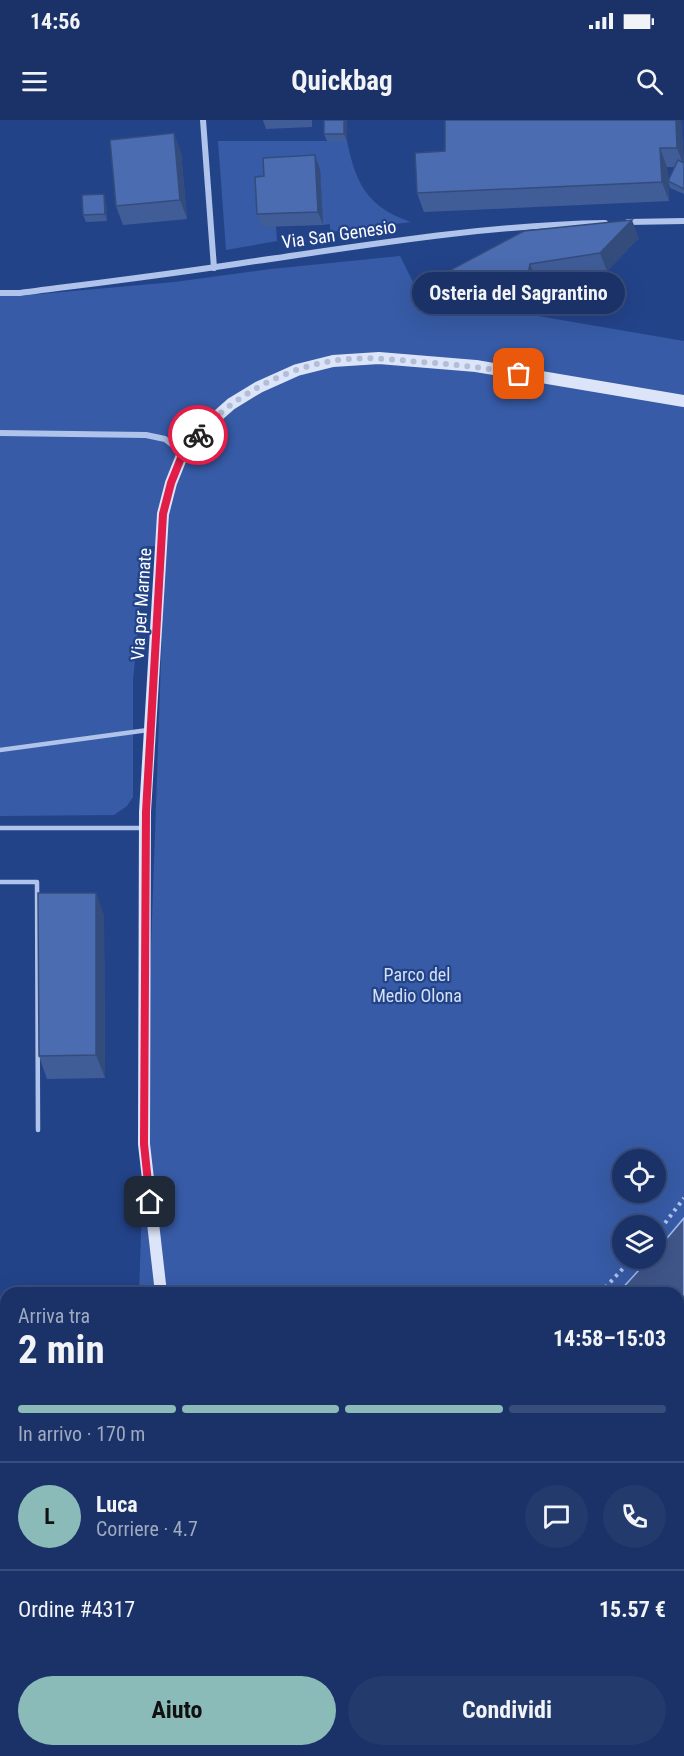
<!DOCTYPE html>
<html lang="it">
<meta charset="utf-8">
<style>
:root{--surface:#1a3267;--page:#233a6d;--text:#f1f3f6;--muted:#9faac0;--line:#384d7b;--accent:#8bbbb9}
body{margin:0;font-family:"Roboto Condensed",sans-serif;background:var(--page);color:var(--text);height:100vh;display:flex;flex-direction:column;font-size:22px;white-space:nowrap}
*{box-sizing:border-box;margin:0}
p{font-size:20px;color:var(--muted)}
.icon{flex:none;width:33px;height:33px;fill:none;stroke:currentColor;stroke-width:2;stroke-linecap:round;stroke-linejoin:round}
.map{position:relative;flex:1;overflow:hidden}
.details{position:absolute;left:0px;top:1167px;width:684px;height:470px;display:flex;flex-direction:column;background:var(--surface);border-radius:18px 18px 0 0;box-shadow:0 6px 24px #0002,0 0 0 2px var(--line)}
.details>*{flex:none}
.fabs{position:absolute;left:612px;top:1029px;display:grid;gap:12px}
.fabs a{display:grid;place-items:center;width:54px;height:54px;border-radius:50%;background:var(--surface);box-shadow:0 6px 24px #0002,0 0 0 2px var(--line);font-size:30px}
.pin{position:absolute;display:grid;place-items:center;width:51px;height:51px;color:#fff;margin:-26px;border-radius:12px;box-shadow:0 3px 9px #0006}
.courier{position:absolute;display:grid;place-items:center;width:60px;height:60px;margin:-30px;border:4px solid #e11d48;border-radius:50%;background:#fff;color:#222;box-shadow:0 2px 8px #0007}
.bubble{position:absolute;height:42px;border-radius:21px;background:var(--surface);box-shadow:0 6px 24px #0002,0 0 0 2px var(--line);font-size:20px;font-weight:700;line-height:42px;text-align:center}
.head em{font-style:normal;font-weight:700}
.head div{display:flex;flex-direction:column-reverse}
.head{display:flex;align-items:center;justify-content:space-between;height:102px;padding:0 18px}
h1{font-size:39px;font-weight:700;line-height:45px}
.bar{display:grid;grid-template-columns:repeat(4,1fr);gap:9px 6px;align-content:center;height:72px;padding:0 18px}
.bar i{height:8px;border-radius:4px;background:var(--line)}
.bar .selected{background:var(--accent)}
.bar p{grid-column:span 4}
.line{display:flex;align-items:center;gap:15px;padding:0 18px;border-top:2px solid var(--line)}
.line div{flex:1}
.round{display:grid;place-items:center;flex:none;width:63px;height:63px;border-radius:32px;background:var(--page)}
.cta{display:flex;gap:12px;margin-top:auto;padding:12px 18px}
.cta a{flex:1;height:69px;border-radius:36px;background:var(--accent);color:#111;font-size:24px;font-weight:700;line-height:69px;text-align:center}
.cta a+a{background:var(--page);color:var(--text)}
.status{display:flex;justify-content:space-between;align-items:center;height:42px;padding:0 30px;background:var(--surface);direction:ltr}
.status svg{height:16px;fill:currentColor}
header{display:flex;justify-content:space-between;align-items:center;height:78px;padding:0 18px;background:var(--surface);font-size:27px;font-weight:700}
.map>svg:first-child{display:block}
</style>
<div class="status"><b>14:56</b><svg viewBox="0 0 49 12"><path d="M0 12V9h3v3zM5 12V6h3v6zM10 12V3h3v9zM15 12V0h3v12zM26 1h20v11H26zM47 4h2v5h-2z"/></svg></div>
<header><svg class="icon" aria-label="menu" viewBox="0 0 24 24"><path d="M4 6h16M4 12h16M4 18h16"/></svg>Quickbag<svg class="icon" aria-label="search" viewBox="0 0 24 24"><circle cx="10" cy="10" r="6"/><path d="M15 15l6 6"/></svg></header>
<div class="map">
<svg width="684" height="1636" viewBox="0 0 684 1636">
<rect width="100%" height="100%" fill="#234389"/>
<!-- green -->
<g fill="#375ba6" fill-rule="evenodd">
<path d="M218,21H347C356,64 367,87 411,102L330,112V104L323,105L320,49L276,107L277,121L226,130Z"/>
<path d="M400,136L417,170L450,173L462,195L538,196L684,221V1636H180L186,1630H678V1173H139L165,426H146L133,560V677L127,686L114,695L0,696V175L18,176L174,162L271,149ZM622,1040H656V1072H622ZM622,1106H656V1138H622Z"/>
<path d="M0,1535H6V1591L0,1587Z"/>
</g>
<!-- water -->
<g fill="#40568a" stroke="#a4bceb" stroke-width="1.5">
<path d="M684,1098V1187L678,1196V1173H618L649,1139L656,1138V1131Z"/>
<path d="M0,1587L6,1591V1630L238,1631L233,1636H0Z"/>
</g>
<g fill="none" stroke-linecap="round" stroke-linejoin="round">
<!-- path -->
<g stroke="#b0c3ea" stroke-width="4" stroke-dasharray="3 4.5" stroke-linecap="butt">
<path d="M656,1115L684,1078"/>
<path d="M600,1173L633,1138"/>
<path d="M678,1574H684"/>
</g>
<!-- lane -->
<g stroke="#b0c3ea" stroke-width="4.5">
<path d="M0,630L148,610"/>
<path d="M0,708H144"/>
<path d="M0,762H37L38,1010"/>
</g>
<!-- street -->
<g stroke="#b0c3ea" stroke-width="6">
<path d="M203,0L214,148"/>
<path d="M628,102L684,101"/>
<path d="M0,173H20C97,163 173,154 249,142C367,125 486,105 605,103"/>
<path d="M0,313L146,315L165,319L183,333"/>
</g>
<!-- secondary -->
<g stroke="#dbe4f8" stroke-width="12">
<path d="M161,1173L144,1024L145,692L163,394L171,363L183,333L204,308L231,284L259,267L297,250L333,241L379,238L476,246L684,281"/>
<path d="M327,1630L331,1636"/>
</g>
</g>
<!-- wall -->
<g fill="#405d98" fill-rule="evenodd">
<path d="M263,0H312V7L266,9Z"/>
<path d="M347,0V21H327L324,14Z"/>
<path d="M681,0L684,43V74L670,68L668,61L669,81L424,92L417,73L445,31ZM667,47H675L668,60Z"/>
<path d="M181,32L187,99L123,105L116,86Z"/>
<path d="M320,49L323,105L262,107L257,94L264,56Z"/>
<path d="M106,81L107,101L86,102L83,95Z"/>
<path d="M639,118L607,151L537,162L535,173L538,196L461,195L450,173L443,154Z"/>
<path d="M96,773L104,796L105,958L47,959L39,936Z"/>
<path d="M0,1231L6,1232V1284H0V1285Z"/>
<path d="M0,1404L6,1405V1486L0,1484Z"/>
</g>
<!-- shaded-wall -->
<g fill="#344c7c">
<path d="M344,0H347V21L344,14Z"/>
<path d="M676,0H681L684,46L677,28Z"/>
<path d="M174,13L181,32L187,99L180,80Z"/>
<path d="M660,28L667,47L669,81L662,62Z"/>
<path d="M315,35L320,49L323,105L318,92Z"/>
<path d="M104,74L106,81L107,101L105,94Z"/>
<path d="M632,100L639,118L607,151L600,133Z"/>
<path d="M530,144L537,162L535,173L538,196L531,177L528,154Z"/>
<path d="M96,773L104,796L105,958L96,935Z"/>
</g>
<!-- building -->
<g fill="#4b6cb1" stroke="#344c7c" stroke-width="1.5">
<rect x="324" y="0" width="20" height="14"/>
<path d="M445,0H676L677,28H660L662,62L417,73L415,33L445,31Z"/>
<path d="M174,13L180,80L116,86L110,20Z"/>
<path d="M315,35L318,92L257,94L255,57L264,56L263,38Z"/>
<path d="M678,40L684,43V69L668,61Z"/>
<path d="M104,74L105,94L83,95L82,75Z"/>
<path d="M632,100L600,133L530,144L528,154L531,177L455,176L443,154L524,111Z"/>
<path d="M38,773H96V935L39,936Z"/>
<path d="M0,1231L6,1232V1265H0Z"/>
<path d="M0,1404L6,1405V1465L0,1464Z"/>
</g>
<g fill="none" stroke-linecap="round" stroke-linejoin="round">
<!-- done -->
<path stroke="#b2bdd6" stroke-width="6" stroke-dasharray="0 10.8" d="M198,315C232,277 282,249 332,241C361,236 391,239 419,242C453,244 486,248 519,254"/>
<!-- route -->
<path stroke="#e11d48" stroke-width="8" d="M150,1082L144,1024L146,692L163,394L171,363L183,333L198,315"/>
</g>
<g text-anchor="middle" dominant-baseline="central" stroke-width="4.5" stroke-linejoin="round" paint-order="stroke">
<!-- street labels -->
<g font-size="18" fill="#fff" stroke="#234389">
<text transform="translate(339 114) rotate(-8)">Via San Genesio</text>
<text transform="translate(141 484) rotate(-86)">Via per Marnate</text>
</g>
<!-- park labels -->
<g font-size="18" fill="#d4e0f7" stroke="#234389">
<text x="417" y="854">Parco del<tspan x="417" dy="21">Medio Olona</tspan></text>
</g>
</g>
</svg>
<div class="fabs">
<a><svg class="icon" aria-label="locate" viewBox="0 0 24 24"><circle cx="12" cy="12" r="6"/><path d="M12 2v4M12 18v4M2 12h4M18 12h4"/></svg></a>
<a><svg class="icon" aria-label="layers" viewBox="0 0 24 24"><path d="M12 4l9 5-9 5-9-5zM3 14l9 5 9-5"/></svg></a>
</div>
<div class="pin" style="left:519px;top:254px;background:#ea580c"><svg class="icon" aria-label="bag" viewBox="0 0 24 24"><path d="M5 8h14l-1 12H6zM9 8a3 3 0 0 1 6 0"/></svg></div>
<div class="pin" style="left:150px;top:1082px;background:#1f2937"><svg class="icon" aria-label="home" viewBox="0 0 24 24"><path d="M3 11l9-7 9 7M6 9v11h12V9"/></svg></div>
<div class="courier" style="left:198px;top:315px"><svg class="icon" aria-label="bike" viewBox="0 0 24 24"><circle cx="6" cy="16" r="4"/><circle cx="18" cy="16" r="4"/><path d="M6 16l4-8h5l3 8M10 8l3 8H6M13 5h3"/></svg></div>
<div class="bubble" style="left:412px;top:152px;width:213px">Osteria del Sagrantino</div>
<section class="details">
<div class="head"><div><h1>2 min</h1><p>Arriva tra</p></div><em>14:58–15:03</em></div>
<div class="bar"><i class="selected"></i><i class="selected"></i><i class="selected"></i><i></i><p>In arrivo · 170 m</p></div>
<div class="line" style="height:108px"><b class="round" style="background:var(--accent);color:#111">L</b><div><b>Luca</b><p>Corriere · 4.7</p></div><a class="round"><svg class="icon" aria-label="chat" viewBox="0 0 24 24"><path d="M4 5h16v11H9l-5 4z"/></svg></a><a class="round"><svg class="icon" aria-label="phone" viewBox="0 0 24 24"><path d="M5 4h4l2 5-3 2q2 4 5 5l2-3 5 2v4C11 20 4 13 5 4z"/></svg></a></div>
<div class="line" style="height:78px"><div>Ordine #4317</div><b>15.57 €</b></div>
<div class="cta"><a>Aiuto</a><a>Condividi</a></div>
</section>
</div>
